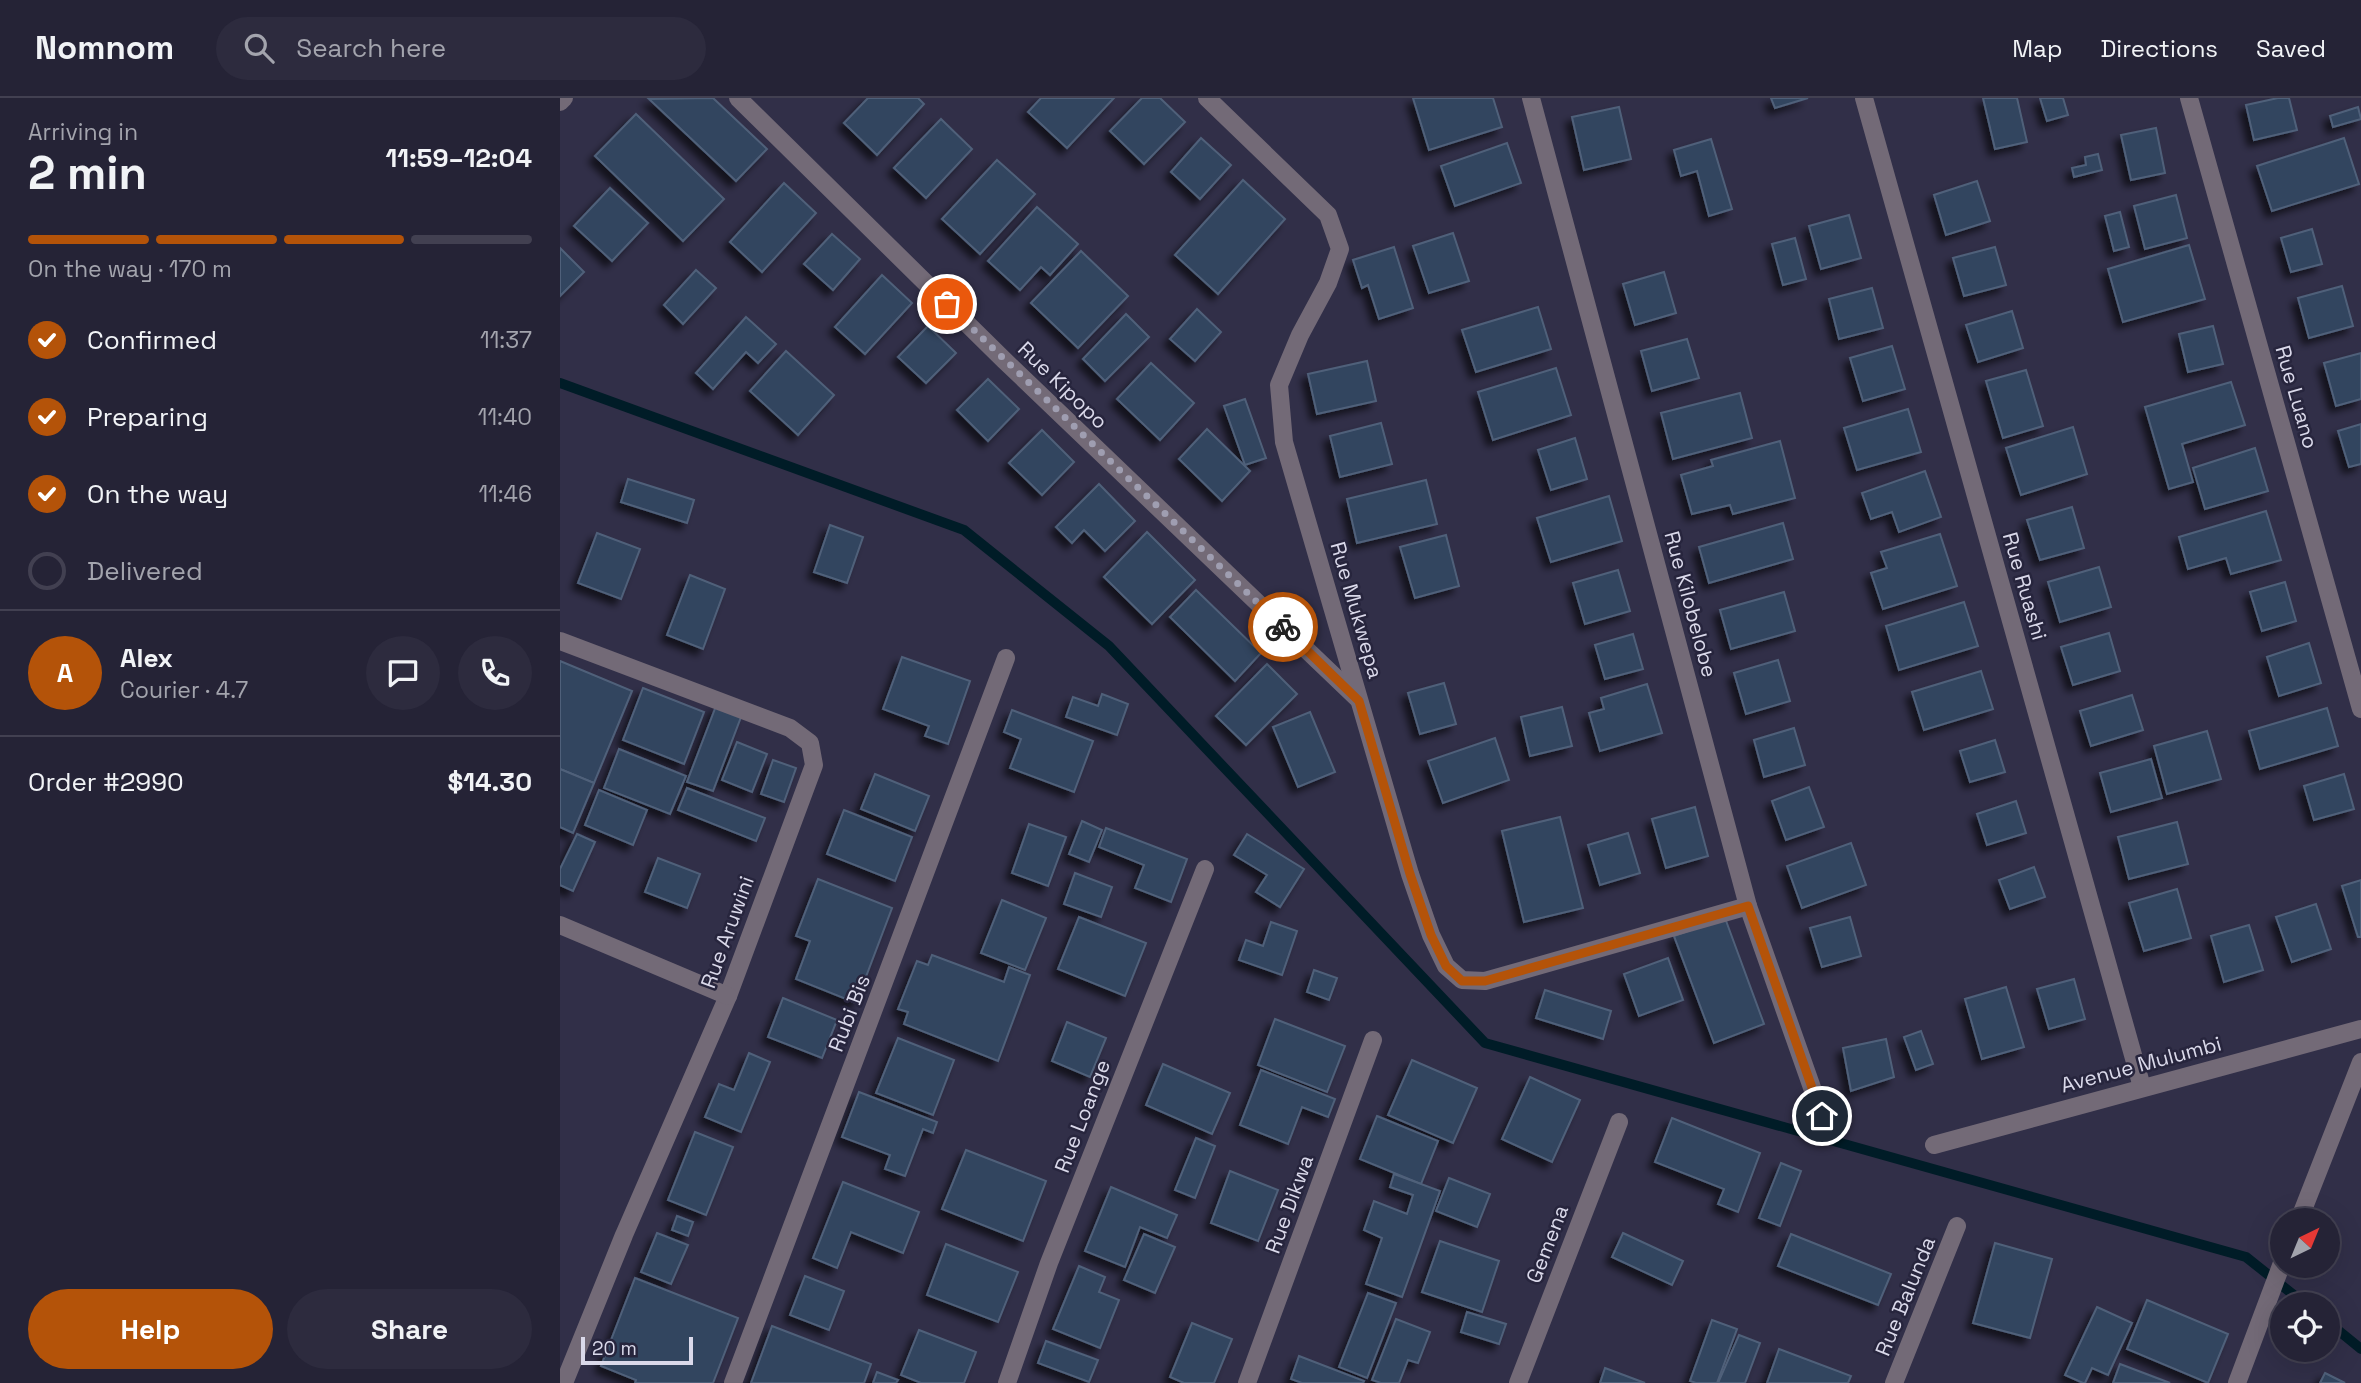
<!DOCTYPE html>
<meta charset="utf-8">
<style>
:root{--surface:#252336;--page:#2d2b3e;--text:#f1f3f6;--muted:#a3a4ad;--line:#424051;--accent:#b45309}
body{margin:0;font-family:"Space Grotesk",sans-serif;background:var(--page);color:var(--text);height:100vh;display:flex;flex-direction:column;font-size:26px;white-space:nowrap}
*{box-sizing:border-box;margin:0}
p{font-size:23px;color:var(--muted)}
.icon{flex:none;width:38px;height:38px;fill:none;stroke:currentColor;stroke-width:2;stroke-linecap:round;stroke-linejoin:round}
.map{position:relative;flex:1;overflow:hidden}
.details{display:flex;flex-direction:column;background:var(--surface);width:560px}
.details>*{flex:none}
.needle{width:46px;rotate:43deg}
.tools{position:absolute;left:1710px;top:1110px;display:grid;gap:14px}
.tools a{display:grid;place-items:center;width:70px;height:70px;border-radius:50%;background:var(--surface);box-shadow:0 7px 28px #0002,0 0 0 2px var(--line);font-size:35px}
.scale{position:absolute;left:21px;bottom:18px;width:112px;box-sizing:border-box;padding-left:7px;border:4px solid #dad9ea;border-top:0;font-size:19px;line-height:24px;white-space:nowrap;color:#dad9ea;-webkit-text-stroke:5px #27253d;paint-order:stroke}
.pin{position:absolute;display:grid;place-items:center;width:60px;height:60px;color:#fff;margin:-30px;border:4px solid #fff;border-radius:50%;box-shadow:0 2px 7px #0007}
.courier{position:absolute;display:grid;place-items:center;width:70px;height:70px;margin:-35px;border:5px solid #b45309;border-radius:50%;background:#fff;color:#222;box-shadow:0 2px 9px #0007}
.head em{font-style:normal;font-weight:700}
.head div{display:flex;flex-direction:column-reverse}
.head{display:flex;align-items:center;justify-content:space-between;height:119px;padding:0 28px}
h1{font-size:46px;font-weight:700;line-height:52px}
.bar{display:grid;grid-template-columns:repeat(4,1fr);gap:10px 7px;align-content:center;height:84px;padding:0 28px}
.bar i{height:9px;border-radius:5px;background:var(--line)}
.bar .on{background:var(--accent)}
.bar p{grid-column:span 4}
.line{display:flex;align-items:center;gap:18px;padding:0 28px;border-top:2px solid var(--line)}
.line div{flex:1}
.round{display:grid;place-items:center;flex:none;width:74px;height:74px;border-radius:37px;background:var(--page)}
ol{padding:0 28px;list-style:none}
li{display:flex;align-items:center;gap:21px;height:77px}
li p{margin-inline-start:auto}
li .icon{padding:7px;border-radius:50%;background:var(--accent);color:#fff;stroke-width:4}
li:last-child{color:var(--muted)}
li i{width:38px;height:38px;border:4px solid var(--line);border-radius:50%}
.cta{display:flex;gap:14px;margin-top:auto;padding:14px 28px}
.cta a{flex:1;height:80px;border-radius:42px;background:var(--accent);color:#fff;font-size:28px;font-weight:700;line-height:80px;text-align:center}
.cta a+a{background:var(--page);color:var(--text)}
header{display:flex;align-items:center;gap:42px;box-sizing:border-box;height:98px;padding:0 35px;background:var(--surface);border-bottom:2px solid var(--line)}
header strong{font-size:33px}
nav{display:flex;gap:38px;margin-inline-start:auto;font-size:24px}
.search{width:490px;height:63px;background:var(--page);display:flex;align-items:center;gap:18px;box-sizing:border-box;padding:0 24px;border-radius:38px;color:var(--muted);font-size:26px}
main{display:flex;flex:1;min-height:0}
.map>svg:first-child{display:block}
</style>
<header>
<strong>Nomnom</strong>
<div class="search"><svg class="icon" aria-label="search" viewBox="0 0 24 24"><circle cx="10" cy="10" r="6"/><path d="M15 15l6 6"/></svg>Search here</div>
<nav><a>Map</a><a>Directions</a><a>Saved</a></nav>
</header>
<main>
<section class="details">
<div class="head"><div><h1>2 min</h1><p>Arriving in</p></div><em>11:59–12:04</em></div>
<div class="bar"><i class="on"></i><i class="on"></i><i class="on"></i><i></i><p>On the way · 170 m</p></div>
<ol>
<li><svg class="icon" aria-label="check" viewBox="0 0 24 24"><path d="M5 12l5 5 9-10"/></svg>Confirmed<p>11:37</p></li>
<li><svg class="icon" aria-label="check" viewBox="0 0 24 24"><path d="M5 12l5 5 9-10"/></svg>Preparing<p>11:40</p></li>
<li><svg class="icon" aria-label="check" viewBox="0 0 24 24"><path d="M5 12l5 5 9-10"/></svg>On the way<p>11:46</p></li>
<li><i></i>Delivered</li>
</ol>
<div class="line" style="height:126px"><b class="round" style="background:var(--accent);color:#fff">A</b><div><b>Alex</b><p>Courier · 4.7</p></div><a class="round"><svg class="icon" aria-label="chat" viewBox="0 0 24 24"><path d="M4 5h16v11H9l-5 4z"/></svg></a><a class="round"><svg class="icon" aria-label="phone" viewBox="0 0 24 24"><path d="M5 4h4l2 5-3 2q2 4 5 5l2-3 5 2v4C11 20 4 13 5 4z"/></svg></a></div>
<div class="line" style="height:91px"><div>Order #2990</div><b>$14.30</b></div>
<div class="cta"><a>Help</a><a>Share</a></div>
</section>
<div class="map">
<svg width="1801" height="1285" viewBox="0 0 1801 1285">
<defs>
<filter id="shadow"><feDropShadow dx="-6" dy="6" stdDeviation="3.5" flood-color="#0009"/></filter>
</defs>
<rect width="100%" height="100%" fill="#312f48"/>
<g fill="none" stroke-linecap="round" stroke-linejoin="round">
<!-- stream -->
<g stroke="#001c27" stroke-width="10">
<path d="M0,285L404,432L549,548L925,945L1686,1159L1745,1206"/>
<path d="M1768,1224L1801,1251"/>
</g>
</g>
<!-- building -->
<g fill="#31445e" stroke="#50617a" stroke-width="2" filter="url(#shadow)">
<path d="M153,0L207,51L176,83L89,1Z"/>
<path d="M308,0H358L364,6L317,57L284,25Z"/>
<path d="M481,0H554L507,50L468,14Z"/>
<path d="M582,0H600L625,24L584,66L550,33Z"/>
<path d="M853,0H933L942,29L869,52Z"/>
<path d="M1211,0H1248L1215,10Z"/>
<path d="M1423,0H1457L1467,44L1435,51Z"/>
<path d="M1480,0H1503L1508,17L1487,23Z"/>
<path d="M1718,0H1729L1737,32L1694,42L1686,7Z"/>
<path d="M1059,9L1071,61L1024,72L1012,19Z"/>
<path d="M1798,9L1801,21L1773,29L1770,18Z"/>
<path d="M76,16L164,101L123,143L35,58Z"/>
<path d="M381,21L412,51L366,100L334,70Z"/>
<path d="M1596,30L1605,75L1571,82L1561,37Z"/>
<path d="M641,40L671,67L640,101L611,74Z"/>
<path d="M1784,40L1799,86L1712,113L1697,68Z"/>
<path d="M1151,41L1172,111L1149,118L1137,73L1121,78L1114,52Z"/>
<path d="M947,45L961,85L895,108L881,68Z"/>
<path d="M1538,56L1542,72L1514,79L1512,70L1526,67L1525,59Z"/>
<path d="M437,62L475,96L420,156L382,121Z"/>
<path d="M683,82L725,121L658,196L615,157Z"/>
<path d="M1417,83L1430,123L1386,137L1374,97Z"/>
<path d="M224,85L256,115L202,174L170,144Z"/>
<path d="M50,90L88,125L52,163L14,128Z"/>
<path d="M1616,97L1627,140L1585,151L1574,108Z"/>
<path d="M477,109L518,146L490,177L481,169L460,192L428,163Z"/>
<path d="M1560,114L1569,149L1554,153L1545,118Z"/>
<path d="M1289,117L1301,160L1261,171L1249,128Z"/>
<path d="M1752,131L1762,166L1731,174L1721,140Z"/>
<path d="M893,135L909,183L869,195L853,148Z"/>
<path d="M272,136L300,161L273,192L244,166Z"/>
<path d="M1235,140L1246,181L1223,187L1212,146Z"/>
<path d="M1629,147L1645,201L1563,224L1548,171Z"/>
<path d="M834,149L853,210L819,221L808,187L802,190L793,162Z"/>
<path d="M1435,149L1446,187L1404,198L1393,160Z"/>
<path d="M0,150L24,174L0,198Z"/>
<path d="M521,153L568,198L518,250L471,205Z"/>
<path d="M136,172L156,190L123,226L104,207Z"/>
<path d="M1104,174L1116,215L1075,227L1063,186Z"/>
<path d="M322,177L352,205L305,256L275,229Z"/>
<path d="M1782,188L1793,228L1749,240L1738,200Z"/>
<path d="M1312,190L1323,230L1279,241L1269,201Z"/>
<path d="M978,209L991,251L916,274L902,232Z"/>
<path d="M637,211L661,234L635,263L610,241Z"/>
<path d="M1452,213L1463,250L1418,264L1406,227Z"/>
<path d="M566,216L589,239L545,283L523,261Z"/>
<path d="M186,219L216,246L198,265L186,254L153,291L136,275Z"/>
<path d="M368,228L396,255L366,285L338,259Z"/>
<path d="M1653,228L1663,266L1628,274L1619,236Z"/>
<path d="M1127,241L1139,280L1092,293L1081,253Z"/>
<path d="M1332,248L1345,291L1303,303L1290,260Z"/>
<path d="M226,253L274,297L238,337L190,293Z"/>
<path d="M1801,255V301L1776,308L1764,265Z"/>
<path d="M807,263L816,303L757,316L748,276Z"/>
<path d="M591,265L634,305L600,342L557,301Z"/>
<path d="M996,270L1011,317L933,342L918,294Z"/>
<path d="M1466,272L1483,328L1443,340L1426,283Z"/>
<path d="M428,281L459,311L428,343L397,312Z"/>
<path d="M1671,284L1685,327L1622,346L1633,384L1609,391L1585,309Z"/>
<path d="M1180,295L1192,340L1113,361L1101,315Z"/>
<path d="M685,301L706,360L685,367L664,308Z"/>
<path d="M1348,311L1361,354L1297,372L1284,330Z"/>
<path d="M821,325L832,366L780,379L770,338Z"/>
<path d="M1801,326V366L1789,369L1778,333Z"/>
<path d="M1513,329L1527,376L1461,397L1446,350Z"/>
<path d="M647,331L690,373L662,403L619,361Z"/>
<path d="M482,332L514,364L482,397L449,365Z"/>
<path d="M1015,340L1027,381L991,392L978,352Z"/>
<path d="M1220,343L1235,400L1173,416L1170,407L1132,416L1121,377L1153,368L1151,362Z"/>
<path d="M1695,350L1708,393L1645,411L1633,370Z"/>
<path d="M1365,373L1381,419L1339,434L1332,414L1311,421L1302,395Z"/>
<path d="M68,381L134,402L127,425L61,404Z"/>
<path d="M866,382L877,426L797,445L787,401Z"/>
<path d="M539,386L575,423L545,453L524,432L512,445L496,429Z"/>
<path d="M1049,398L1062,443L991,464L977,420Z"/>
<path d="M1512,409L1524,450L1480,462L1467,422Z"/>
<path d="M1706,413L1721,462L1671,476L1666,460L1628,471L1619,439Z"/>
<path d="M1223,425L1233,461L1149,485L1139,449Z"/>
<path d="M270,427L303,439L287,485L254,474Z"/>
<path d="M587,434L635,482L592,526L544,479Z"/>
<path d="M37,435L80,451L61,501L18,485Z"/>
<path d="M1380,436L1397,488L1323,511L1311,475L1327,470L1321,454Z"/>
<path d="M886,437L899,488L855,500L840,449Z"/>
<path d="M1539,469L1551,509L1500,524L1488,484Z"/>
<path d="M1058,472L1070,513L1025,526L1013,485Z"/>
<path d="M130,477L165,491L143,551L107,537Z"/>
<path d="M1725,484L1736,523L1702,533L1690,494Z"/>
<path d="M636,492L701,555L675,583L610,519Z"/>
<path d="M1224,494L1235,533L1171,551L1160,512Z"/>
<path d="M1404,504L1418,548L1339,572L1326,528Z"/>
<path d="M1549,535L1560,573L1513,587L1501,549Z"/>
<path d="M1073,536L1083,571L1045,581L1035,547Z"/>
<path d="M1749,545L1761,585L1719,598L1707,559Z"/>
<path d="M342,559L410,583L388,646L365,638L369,628L323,611Z"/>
<path d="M1218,562L1230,603L1186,616L1174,575Z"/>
<path d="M0,563L72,593L34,685L0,671Z"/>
<path d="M707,566L737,596L686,647L656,618Z"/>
<path d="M1421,573L1433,611L1364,632L1352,594Z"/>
<path d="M884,585L896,626L860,636L848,595Z"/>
<path d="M1087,586L1102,635L1040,653L1029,615L1044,611L1041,600Z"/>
<path d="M83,590L144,614L124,666L63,642Z"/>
<path d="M542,596L568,606L557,637L506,619L513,599L538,608Z"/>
<path d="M1572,597L1583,632L1531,648L1520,613Z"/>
<path d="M156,608L181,619L153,693L127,684Z"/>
<path d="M1002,609L1012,648L970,658L961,619Z"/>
<path d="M1767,610L1778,648L1700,671L1689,633Z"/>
<path d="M452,612L533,643L514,694L450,670L461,641L444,634Z"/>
<path d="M750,614L775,674L738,689L713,629Z"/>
<path d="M1234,630L1245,667L1204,679L1194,642Z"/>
<path d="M1647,633L1661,681L1607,696L1594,648Z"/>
<path d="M935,640L949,682L883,705L868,663Z"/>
<path d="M1435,642L1445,674L1410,684L1400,653Z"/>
<path d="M177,644L207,656L192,694L162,682Z"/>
<path d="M59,651L126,678L110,716L44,690Z"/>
<path d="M1591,661L1602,700L1551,714L1540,675Z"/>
<path d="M213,662L236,670L224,704L201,696Z"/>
<path d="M0,671L34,685L13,735L0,729Z"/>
<path d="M315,676L369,698L355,733L301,711Z"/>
<path d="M1784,676L1794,711L1754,722L1744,688Z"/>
<path d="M1249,689L1264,729L1226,742L1212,703Z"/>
<path d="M127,690L205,720L196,743L118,712Z"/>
<path d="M39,692L87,712L73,747L25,727Z"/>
<path d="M1456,703L1466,735L1427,747L1417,716Z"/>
<path d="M1135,709L1148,758L1106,770L1092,721Z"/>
<path d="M284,712L352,739L335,783L267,756Z"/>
<path d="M1000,719L1023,810L964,824L942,733Z"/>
<path d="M522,723L542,732L529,764L509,756Z"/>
<path d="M1617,724L1628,766L1569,781L1558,739Z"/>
<path d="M469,726L506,739L488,788L452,775Z"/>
<path d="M546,730L627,761L611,804L575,790L584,767L539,749Z"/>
<path d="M1068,735L1080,775L1040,787L1028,747Z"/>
<path d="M17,736L35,744L13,793L0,787V771Z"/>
<path d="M687,736L744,771L720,809L696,794L707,777L674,757Z"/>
<path d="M1291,745L1306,787L1242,810L1227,768Z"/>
<path d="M98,760L140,776L127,810L85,794Z"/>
<path d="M1474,769L1485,799L1450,811L1439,782Z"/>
<path d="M515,775L552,789L541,819L504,806Z"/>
<path d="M258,781L332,810L296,905L236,881L250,843L236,838Z"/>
<path d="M1801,782V839H1798L1782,788Z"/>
<path d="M1617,791L1631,840L1584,853L1569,805Z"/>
<path d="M442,802L486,820L465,872L421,855Z"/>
<path d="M1756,806L1771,851L1732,864L1716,819Z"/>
<path d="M519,819L586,845L565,898L498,871Z"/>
<path d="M1290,819L1301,858L1262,869L1250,830Z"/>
<path d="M1165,820L1204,926L1154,945L1114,838Z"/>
<path d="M711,824L737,833L722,877L679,862L686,842L703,848Z"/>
<path d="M1689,827L1703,872L1664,884L1651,838Z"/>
<path d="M372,857L444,884L449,869L470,877L438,963L344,926L348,914L338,911L357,863L368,867Z"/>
<path d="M1108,860L1123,902L1079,918L1064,876Z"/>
<path d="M754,872L777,880L769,902L747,894Z"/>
<path d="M1514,881L1525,921L1489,931L1477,891Z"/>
<path d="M1446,889L1464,949L1422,961L1405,901Z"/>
<path d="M985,892L1051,913L1043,941L976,920Z"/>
<path d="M223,900L277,922L262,960L208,939Z"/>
<path d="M715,921L785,948L767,994L698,967Z"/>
<path d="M507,924L546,940L530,979L492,963Z"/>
<path d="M1361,933L1373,966L1356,972L1344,939Z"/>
<path d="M338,940L394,962L373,1017L316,995Z"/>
<path d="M1326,941L1334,979L1291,993L1283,950Z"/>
<path d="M189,955L210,964L181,1034L145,1019L159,986L174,992Z"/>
<path d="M852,962L917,990L893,1045L828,1017Z"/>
<path d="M603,966L670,995L652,1036L586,1007Z"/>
<path d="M701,972L775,1001L768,1019L742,1009L728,1046L680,1027Z"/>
<path d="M970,979L1020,1002L992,1064L942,1041Z"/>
<path d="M299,994L377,1024L373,1035L363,1031L345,1078L325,1071L330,1057L282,1039Z"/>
<path d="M817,1018L878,1043L861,1086L800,1061Z"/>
<path d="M1112,1020L1200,1055L1178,1114L1158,1106L1164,1091L1095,1064Z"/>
<path d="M135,1034L173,1049L146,1117L108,1102Z"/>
<path d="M636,1040L655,1048L635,1100L615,1092Z"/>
<path d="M406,1052L486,1083L463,1143L382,1111Z"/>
<path d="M1221,1065L1241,1073L1220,1128L1199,1120Z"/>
<path d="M670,1073L718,1092L698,1143L651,1125Z"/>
<path d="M834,1076L880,1093L842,1199L806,1186L822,1140L804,1132L814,1103L847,1116L853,1097L830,1089Z"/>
<path d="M889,1080L930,1096L917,1129L876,1113Z"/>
<path d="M283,1084L359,1114L343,1155L291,1134L277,1170L253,1160Z"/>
<path d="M551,1089L617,1117L607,1140L580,1129L565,1169L525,1153Z"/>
<path d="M117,1118L133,1124L128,1138L112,1132Z"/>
<path d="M97,1135L128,1147L111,1186L81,1174Z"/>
<path d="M1063,1135L1123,1163L1112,1187L1052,1159Z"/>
<path d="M584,1136L615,1149L595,1195L564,1182Z"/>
<path d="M1231,1136L1331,1176L1318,1207L1218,1168Z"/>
<path d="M880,1143L939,1163L922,1214L862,1194Z"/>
<path d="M1435,1145L1492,1161L1470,1240L1413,1225Z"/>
<path d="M386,1146L458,1174L438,1224L367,1197Z"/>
<path d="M519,1168L545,1179L539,1194L559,1202L540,1250L493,1231Z"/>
<path d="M245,1178L284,1193L269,1232L230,1217Z"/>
<path d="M75,1180L178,1220L153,1285H75L76,1282L41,1268Z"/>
<path d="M808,1195L836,1205L807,1280L779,1269Z"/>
<path d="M1587,1202L1668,1236L1648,1285L1567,1251Z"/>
<path d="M1537,1209L1572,1225L1548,1277L1532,1270L1525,1285H1523L1505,1277Z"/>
<path d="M907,1214L946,1226L939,1246L901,1234Z"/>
<path d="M836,1221L870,1234L858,1265L848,1262L839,1285H821L812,1282Z"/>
<path d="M1152,1222L1177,1231L1157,1285H1136L1130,1283Z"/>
<path d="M632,1225L672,1241L654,1285H624L610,1279Z"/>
<path d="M212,1228L311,1266L304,1285H191Z"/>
<path d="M359,1232L416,1254L404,1285H361L341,1277Z"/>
<path d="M1179,1237L1200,1245L1185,1285H1158Z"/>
<path d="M486,1243L538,1262L529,1284L478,1265Z"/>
<path d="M1219,1251L1291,1278L1288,1285H1207Z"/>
<path d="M739,1258L804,1283L803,1285H742L731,1281Z"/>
<path d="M1560,1266L1610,1285H1553Z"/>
<path d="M1045,1270L1085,1285H1040Z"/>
<path d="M317,1274L338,1282L336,1285H313Z"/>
<path d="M1765,1275L1785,1285H1760Z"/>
</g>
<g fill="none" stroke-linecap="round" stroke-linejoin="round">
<!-- minor -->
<g stroke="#736a77" stroke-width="18">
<path d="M178,0L444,262L797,600"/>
<path d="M647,0L768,117L780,151L768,185L740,237L719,287L724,344L850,776L871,837L886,868L902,882L925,883L1188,808"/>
<path d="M971,0L1188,808L1262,1018"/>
<path d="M1304,0L1582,989"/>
<path d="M1629,0L1801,611"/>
<path d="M0,4L4,0"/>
<path d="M0,543L230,630L250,645L254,667L168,898L64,1137L4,1285"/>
<path d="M0,827L168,898"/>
<path d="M1374,1047L1801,931"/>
<path d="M1739,1122L1801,964"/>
<path d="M173,1285L446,560"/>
<path d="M447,1285L489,1165L645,771"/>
<path d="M687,1285L813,942"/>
<path d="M958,1285L1059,1024"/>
<path d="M1334,1285L1397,1128"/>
<path d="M1677,1285L1722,1165"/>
</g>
</g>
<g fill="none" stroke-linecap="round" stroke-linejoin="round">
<!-- done -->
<path stroke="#9f9eb1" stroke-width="7" stroke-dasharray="0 12.6" d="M387,206L723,529"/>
<!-- route -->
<path stroke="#b45309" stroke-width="9" d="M723,529L799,603L850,776L871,837L886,868L902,883H925L1188,808L1262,1018"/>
</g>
<g text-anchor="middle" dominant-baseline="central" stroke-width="5" stroke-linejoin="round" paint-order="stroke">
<!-- street labels -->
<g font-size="21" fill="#dad9ea" stroke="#27253d">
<text transform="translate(503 287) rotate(44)">Rue Kipopo</text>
<text transform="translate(1737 299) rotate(74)">Rue Luano</text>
<text transform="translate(1465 488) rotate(74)">Rue Ruashi</text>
<text transform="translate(1131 506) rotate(75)">Rue Kilobelobe</text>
<text transform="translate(797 512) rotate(74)">Rue Mukwepa</text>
<text transform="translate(167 834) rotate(-70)">Rue Aruwini</text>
<text transform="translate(289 915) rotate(-69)">Rubi Bis</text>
<text transform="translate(1581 966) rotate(-15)">Avenue Mulumbi</text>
<text transform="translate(522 1018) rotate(-69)">Rue Loange</text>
<text transform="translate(729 1106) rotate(-70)">Rue Dikwa</text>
<text transform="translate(987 1146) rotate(-69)">Gemena</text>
<text transform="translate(1345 1198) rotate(-68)">Rue Balunda</text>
</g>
</g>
</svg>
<div class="tools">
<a><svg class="needle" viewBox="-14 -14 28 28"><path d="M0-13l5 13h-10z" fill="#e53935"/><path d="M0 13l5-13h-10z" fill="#a3a4ad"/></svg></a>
<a><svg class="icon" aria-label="locate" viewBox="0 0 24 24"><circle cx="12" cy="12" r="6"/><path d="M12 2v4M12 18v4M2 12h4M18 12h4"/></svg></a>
</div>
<div class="scale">20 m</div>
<div class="pin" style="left:387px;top:206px;background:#ea580c"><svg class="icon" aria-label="bag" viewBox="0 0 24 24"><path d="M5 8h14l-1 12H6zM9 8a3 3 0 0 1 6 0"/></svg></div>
<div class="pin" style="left:1262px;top:1018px;background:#1f2937"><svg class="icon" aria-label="home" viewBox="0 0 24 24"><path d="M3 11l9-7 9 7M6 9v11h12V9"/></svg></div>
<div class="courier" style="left:723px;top:529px"><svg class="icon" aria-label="bike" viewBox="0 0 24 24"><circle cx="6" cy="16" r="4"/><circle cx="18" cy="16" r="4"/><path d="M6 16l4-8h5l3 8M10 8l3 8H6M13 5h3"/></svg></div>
</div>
</main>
